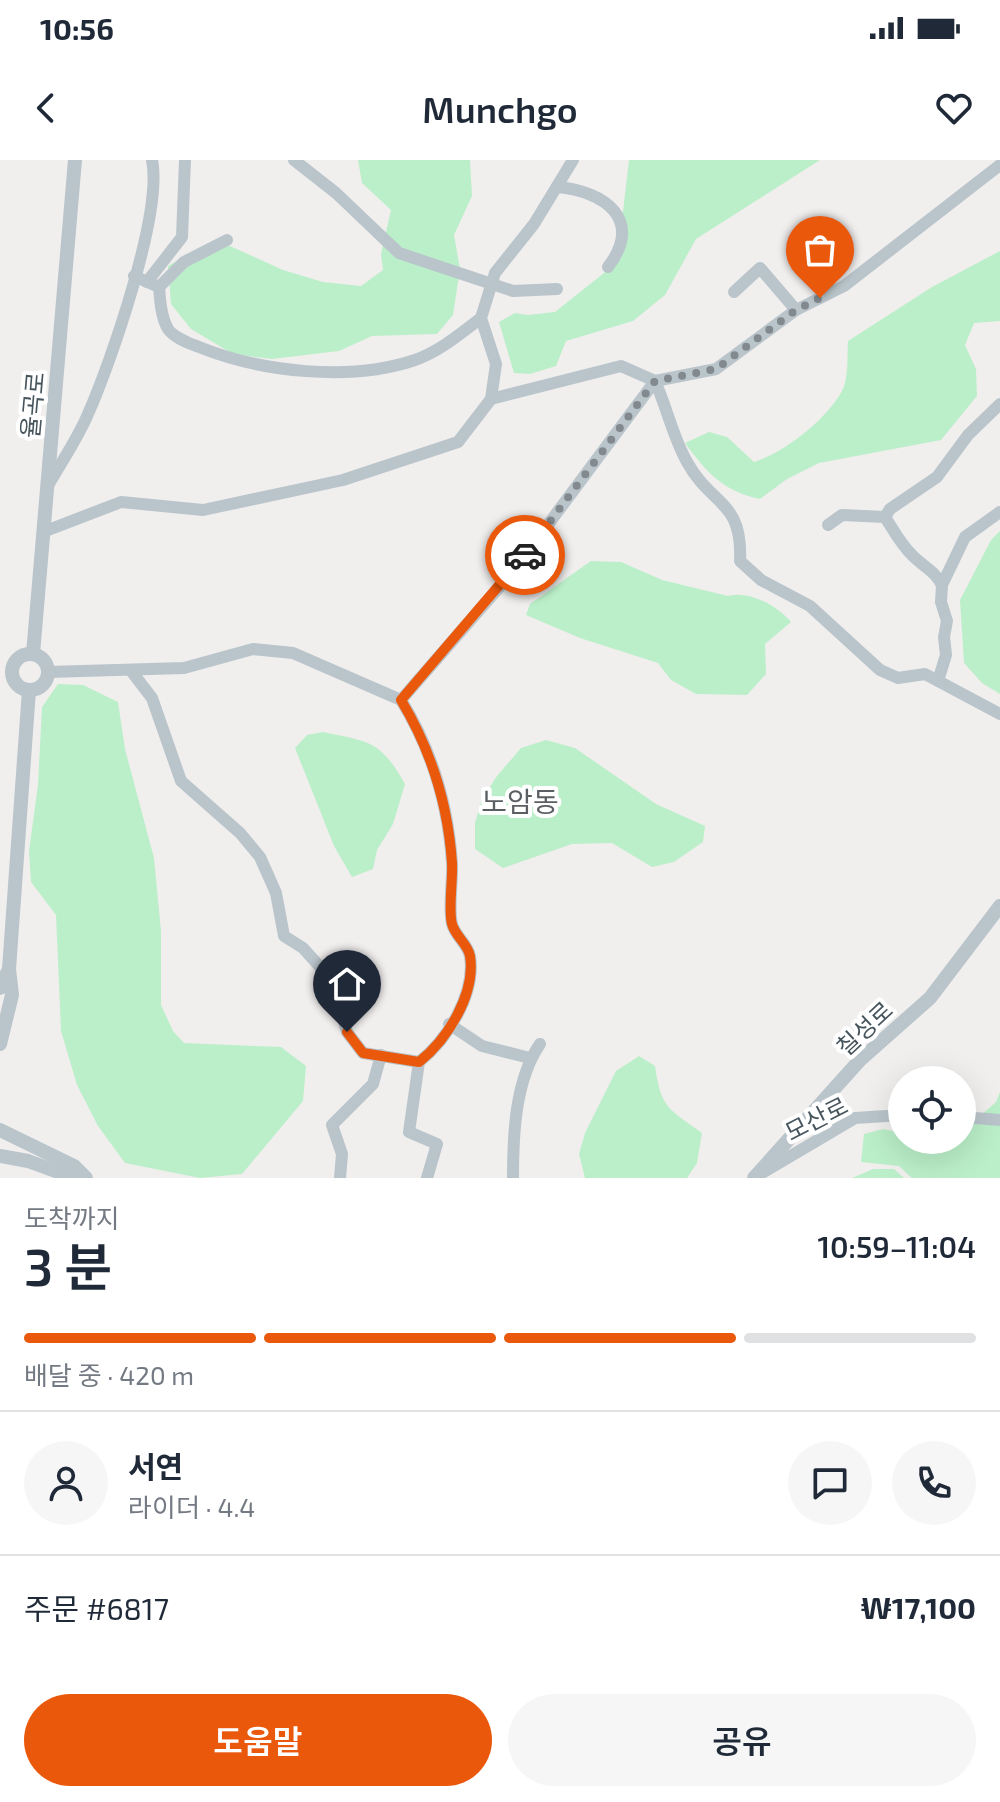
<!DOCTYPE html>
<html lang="ko">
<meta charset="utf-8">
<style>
:root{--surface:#fff;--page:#f6f6f7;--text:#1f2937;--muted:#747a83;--line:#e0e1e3;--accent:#ea580c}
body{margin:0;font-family:"Exo 2","Noto Sans KR",sans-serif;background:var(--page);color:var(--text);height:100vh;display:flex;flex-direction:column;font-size:30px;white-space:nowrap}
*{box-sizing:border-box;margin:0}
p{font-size:26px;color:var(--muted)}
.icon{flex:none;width:44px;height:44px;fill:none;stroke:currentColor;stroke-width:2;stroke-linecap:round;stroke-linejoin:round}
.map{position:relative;height:1018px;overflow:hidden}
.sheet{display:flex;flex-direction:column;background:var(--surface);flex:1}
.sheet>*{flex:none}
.buttons{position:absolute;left:888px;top:906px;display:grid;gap:16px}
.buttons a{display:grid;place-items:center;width:88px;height:88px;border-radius:50%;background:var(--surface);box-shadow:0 8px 32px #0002;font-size:40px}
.pin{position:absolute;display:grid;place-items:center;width:68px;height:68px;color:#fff;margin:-82px -34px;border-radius:50% 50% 50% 0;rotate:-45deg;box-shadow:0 0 8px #0007}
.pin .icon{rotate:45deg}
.courier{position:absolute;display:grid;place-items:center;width:80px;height:80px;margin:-40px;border:6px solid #ea580c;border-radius:50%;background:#fff;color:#222;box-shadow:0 2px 10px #0007}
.headline em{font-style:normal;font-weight:600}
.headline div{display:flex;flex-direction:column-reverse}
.headline{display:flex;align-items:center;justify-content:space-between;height:136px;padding:0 24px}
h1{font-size:52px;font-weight:600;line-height:60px}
.bar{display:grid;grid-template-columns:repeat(4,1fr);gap:12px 8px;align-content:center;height:96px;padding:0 24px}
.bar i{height:10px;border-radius:6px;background:var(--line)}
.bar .current{background:var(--accent)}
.bar p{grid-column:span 4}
.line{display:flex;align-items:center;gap:20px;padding:0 24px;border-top:2px solid var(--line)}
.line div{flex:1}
.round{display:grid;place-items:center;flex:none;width:84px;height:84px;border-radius:42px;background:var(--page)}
.button{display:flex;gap:16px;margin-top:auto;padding:16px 24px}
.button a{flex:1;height:92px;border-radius:48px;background:var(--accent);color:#fff;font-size:32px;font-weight:600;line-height:92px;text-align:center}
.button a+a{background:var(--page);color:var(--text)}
.status{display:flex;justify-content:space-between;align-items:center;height:56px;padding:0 40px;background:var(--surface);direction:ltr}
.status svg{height:22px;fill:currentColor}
header{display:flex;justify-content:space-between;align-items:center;height:104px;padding:0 24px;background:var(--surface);font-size:36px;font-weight:600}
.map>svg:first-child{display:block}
</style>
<div class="status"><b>10:56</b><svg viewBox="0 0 49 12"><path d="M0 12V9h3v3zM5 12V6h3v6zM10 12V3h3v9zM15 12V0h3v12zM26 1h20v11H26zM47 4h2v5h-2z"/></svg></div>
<header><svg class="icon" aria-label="back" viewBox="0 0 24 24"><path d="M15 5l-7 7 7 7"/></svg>Munchgo<svg class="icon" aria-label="heart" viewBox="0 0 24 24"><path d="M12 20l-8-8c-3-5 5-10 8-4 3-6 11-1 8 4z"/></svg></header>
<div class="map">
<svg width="1000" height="1018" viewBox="0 0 1000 1018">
<rect width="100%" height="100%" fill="#f1eeee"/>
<!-- green -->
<g fill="#bbefc9">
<path d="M358,0H470L472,36L454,75L460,109L453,155L437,174L372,176L339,191L272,199L233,194L191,169L171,144L168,106L194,91L230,86L283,110L323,122L361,126L383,110L381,94L391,50L362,23Z"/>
<path d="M629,0H820L696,79L665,135L633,161L566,181L556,206L530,214L514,213L499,162L515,153L528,155L555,152L609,109L619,86Z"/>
<path d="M1000,91V161L974,163L965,185L976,209L977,236L941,280L819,303L787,319L760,339C723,331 707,313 685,283L709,272L727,277L754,302C785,292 826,260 842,231C849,218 847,195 848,181L932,127Z"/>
<path d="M1000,371V534L982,523L964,503L960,440L991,380Z"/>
<path d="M591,401L621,402L662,420L728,436C749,430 778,446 791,462L765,484L766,514L747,535L696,534L671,520L658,503L580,478L526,455L530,444Z"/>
<path d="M58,524L83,525L118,542L125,589L154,698L161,771V845L173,871L184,883L281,887L306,906L303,941L242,1014L200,1018L125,1003L98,966L77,925L61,871L56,755L31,722L29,691L38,625L42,547Z"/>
<path d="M323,572C370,582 380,580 405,624L393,664L377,690L373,709L352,717L334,686L295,588L307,575Z"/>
<path d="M546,580L575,588L656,644L705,666L703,682L674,702L652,707L612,683L572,684L503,708L475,689V663L482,639L497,616L521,588Z"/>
<path d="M639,896L655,906C661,949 669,949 702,973L697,1003L687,1018H585L579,994L585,973L616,911Z"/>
<path d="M1000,932V1018H912L899,1006L861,1002L864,974L883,969L902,973V980H962V972L996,942Z"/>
<path d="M873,1009H894L904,1018H852Z"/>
</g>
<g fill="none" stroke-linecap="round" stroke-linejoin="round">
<!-- minor -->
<g stroke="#b9c5cb" stroke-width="12">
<path d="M294,0L336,33L399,93L513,131L557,129"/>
<path d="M557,27C605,31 644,60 608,107"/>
<path d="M134,116L159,127C160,140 161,157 168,169C174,178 189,183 199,187C261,212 350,222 415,200C440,191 460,174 481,158"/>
<path d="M147,122L182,77L185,0"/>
<path d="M159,127L184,102L227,80"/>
<path d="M734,132L760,108L796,150"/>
<path d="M491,239L621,206L655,221L716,209L796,150L844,126L1000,5"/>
<path d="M49,324C62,301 78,278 88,254C111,202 163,52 152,0"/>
<path d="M828,365L842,355L885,357"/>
<path d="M43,372L121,342L203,350L343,320L458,282L491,239L496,204L481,158L495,113L534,64L573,0"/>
<path d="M942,425C935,411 924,407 913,396C901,385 894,371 885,357L890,349L937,317L968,275L1000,244"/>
<path d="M48,512L184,508L253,489L293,493L401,540"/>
<path d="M132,512L152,538L181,621L240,673L260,697L276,733L284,776L303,788L331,819L347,872L363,893L419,902C447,880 476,834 470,796C468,784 455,776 452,764C448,747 453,721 452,703C448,644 432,590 401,540"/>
<path d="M938,521L946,495L944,477L947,461L941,442L942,425L965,377L1000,352"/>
<path d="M401,540L515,409L655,221C667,248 673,277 687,302C711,346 743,340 740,401L761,420L810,446L880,510L898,518L925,514L1000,554"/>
<path d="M449,864L482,886L530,898"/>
<path d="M419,902L409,972L437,984L427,1018"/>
<path d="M962,957L1000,960"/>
<path d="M762,1013L855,958L902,955"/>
<path d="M340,1018L342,994L332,965L373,924L381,895"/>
<path d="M513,1018C513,975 515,920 540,884"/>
</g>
<!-- tertiary -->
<g stroke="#b9c5cb" stroke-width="14">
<circle cx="30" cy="512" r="18"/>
<path d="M33,494L75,0"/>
<path d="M9,809L29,530"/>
<path d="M0,828L9,809L12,835L0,884"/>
<path d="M0,970L74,1006L86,1018"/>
<path d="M0,996L28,1001L75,1018"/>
<path d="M754,1018L860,900L930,838L1000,746"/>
</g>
</g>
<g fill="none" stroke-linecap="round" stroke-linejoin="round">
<!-- done -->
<path stroke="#828a8f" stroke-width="8" stroke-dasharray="0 14.4" d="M525,395L655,221L716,209L796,150L820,138"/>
<!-- route -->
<path stroke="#ea580c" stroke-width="10" d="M347,872L363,893L419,902C447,880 476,834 470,796C468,784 455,776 452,764C448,750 453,720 452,703C448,644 431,590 401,540L525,395"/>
</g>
<g text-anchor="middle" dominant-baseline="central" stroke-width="8" stroke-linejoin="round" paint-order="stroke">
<!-- street labels -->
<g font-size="24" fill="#46545c" stroke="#fff">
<text transform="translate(32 245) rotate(-85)">율곡로</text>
<text transform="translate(864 868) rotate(-43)">칠성로</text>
<text transform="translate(816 958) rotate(-27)">모산로</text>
</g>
<!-- quarter labels -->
<g font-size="28" fill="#5b5f63" stroke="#fff">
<text x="520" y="641">노암동</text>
</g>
</g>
</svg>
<div class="buttons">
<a><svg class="icon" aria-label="locate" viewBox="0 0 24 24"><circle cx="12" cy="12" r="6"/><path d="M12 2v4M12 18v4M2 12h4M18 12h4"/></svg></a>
</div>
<div class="pin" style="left:820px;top:138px;background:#ea580c"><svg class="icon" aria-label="bag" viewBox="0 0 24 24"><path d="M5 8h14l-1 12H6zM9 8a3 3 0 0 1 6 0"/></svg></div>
<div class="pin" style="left:347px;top:872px;background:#1f2937"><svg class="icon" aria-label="home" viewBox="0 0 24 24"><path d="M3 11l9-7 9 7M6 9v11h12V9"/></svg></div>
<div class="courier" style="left:525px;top:395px"><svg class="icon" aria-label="car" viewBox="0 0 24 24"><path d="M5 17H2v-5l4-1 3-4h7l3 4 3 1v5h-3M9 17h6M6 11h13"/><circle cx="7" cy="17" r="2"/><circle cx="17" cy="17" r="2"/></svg></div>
</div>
<section class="sheet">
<div class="headline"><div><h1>3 분</h1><p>도착까지</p></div><em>10:59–11:04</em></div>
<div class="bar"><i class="current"></i><i class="current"></i><i class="current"></i><i></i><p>배달 중 · 420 m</p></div>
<div class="line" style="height:144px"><a class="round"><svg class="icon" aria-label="person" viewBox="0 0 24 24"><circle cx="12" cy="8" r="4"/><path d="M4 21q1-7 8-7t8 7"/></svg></a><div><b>서연</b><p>라이더 · 4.4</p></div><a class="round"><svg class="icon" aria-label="chat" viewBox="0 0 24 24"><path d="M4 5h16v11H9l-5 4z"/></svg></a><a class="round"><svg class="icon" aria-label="phone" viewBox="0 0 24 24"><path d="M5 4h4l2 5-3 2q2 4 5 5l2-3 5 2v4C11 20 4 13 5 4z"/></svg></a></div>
<div class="line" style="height:104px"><div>주문 #6817</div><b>₩17,100</b></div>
<div class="button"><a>도움말</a><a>공유</a></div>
</section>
